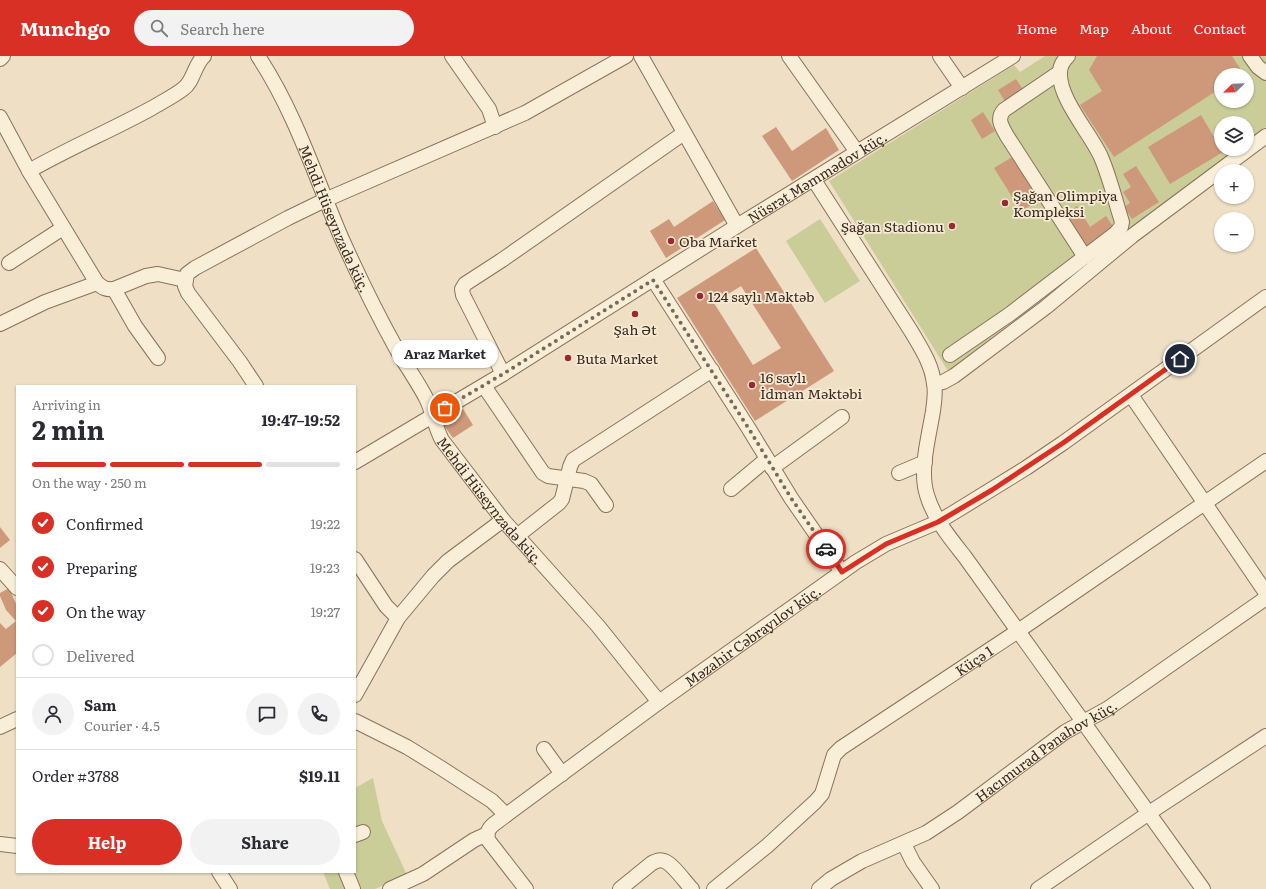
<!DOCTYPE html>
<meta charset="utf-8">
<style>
:root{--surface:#fff;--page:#f2f2f3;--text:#2b2b33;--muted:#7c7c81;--line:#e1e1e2;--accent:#d93025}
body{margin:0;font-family:Literata,serif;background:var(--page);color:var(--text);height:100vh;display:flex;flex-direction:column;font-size:15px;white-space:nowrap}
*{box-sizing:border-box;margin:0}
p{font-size:13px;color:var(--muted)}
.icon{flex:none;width:22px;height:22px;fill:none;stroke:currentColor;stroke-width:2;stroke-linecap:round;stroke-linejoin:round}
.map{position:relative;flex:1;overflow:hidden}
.details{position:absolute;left:16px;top:329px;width:340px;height:488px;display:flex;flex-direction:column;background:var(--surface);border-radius:0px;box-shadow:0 1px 3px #0004}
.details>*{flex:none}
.needle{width:26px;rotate:247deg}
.buttons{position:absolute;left:1214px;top:12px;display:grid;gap:8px}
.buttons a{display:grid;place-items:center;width:40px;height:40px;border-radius:50%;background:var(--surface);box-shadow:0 1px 3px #0004;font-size:20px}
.pin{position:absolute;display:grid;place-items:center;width:34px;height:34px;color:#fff;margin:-17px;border:2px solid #fff;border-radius:50%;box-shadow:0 1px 4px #0007}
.courier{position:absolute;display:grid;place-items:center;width:40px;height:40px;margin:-20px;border:3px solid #d93025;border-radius:50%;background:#fff;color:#222;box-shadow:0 1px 5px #0007}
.bubble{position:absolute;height:28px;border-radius:14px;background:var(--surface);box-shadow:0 1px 3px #0004;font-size:13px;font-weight:700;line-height:28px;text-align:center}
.overview em{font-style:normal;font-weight:700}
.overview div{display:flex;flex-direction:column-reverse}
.overview{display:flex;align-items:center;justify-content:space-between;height:68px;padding:0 16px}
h1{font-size:26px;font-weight:700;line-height:30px}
.bar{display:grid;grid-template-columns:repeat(4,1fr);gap:6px 4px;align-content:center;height:48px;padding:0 16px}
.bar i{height:5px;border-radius:3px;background:var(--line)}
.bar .on{background:var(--accent)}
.bar p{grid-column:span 4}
.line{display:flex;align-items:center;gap:10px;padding:0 16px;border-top:1px solid var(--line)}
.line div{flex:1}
.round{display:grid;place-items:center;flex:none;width:42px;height:42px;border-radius:21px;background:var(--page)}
ol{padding:0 16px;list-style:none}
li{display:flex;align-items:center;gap:12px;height:44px}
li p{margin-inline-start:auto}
li .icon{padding:4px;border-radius:50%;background:var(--accent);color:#fff;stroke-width:4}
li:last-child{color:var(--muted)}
li i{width:22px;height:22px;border:2px solid var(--line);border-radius:50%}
.button{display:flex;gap:8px;margin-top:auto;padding:8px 16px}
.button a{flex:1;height:46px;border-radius:24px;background:var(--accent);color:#fff;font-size:16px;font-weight:700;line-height:46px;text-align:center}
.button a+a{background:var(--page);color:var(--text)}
header{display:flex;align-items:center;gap:24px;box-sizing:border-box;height:56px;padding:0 20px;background:var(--accent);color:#fff}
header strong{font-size:19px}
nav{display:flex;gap:22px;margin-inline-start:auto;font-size:14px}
.search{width:280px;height:36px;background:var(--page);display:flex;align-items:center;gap:10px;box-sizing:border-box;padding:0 14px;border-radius:22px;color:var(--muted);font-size:15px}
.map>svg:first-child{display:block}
</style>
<header>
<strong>Munchgo</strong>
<div class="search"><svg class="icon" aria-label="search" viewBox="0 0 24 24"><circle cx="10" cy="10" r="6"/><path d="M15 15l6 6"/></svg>Search here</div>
<nav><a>Home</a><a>Map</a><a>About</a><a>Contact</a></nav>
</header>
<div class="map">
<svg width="1266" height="833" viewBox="0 0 1266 833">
<rect width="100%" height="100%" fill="#efe0c5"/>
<!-- green -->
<g fill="#cacd98" fill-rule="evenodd">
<path d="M1045,0H1266V71L1247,85V67H1221V93H1237L948,315L829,125L1014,9L1020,16ZM1221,19H1247V45H1221Z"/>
<path d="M820,163L860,225L825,247L786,185Z"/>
<path d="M373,722L382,765L407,819L375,833H330L323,816H355V732Z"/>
</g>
<!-- building -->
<g fill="#ce987a" fill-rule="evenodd">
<path d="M1097,0H1232L1243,17L1240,19H1221V32L1114,101L1080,49L1102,35L1089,14Z"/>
<path d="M1016,23L1024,35L1006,47L998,34Z"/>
<path d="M983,56L995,75L982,83L971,64Z"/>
<path d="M1201,59L1223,96L1170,128L1148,91Z"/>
<path d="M776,71L792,95L826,72L839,94L792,125L762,80Z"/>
<path d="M1014,100L1041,143L1021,155L994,112Z"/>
<path d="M1136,110L1159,146L1132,163L1124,151L1130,147L1123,136L1131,131L1123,118Z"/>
<path d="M713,145L725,164L666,202L650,175L669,163L674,171Z"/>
<path d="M1077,150L1090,171L1106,160L1114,172L1085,191L1064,159Z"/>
<path d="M756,192L834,315L755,365L677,242ZM741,230L781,292L753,309L714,247Z"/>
<path d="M463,353L473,369L453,382L442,367Z"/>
<path d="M0,471L10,484L0,492Z"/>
<path d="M9,532L17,550V597L0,611V567L6,573L16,565L6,554L0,540V537Z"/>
</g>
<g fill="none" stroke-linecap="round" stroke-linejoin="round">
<defs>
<g id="minor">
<path id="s1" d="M258,0C295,56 315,120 341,181C358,219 376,256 396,292C406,310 418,326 427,344C433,357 435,371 442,384L503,464L598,570L659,646"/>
<path d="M452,0L489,53L495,71"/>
<path d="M641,0L737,170"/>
<path d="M789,0L857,96"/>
<path d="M940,0L962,32"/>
<path d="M1250,0L1258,11L1266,17"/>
<path d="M0,3L3,0"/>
<path d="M1060,16L1004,54C996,63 1002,71 1007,80L1085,201"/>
<path d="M0,61L29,115L97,227C103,232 106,234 114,233L146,220L158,218L185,224"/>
<path d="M29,115C69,92 112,74 152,52C162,46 174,40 183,33C194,25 194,9 204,0"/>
<path d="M814,124L911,275C921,292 932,308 934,328C936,337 934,346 933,355C929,380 919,415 927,439C934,463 950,482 965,501L1203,833"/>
<path d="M9,207L63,172"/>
<path d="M653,223L749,373L791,442L842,516"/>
<path d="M114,233L135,270L158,302"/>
<path d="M0,268L45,246L97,227"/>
<path d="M950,299L1010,258L1116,177L1121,171L1122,166C1115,144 1110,122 1101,101C1091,78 1058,42 1060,16C1060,10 1064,4 1068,0"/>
<path d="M503,318L463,239L462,233L465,228L502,204L684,77"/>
<path d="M935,328L943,326L954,320L1046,251L1132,180L1266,80"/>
<path d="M256,330L240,306L188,237L185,230L187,218L195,212L288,162L325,144L525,57L626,0"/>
<path d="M484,330L543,417L548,420L584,425L591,428L606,449"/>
<path d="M1131,339L1266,537"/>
<path id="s2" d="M355,406L503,318L737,170L1013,0"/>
<path d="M772,412L842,361"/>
<path d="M899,417L925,406"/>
<path d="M731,433L767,403"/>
<path d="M517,480L559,447L562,443L570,411L573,404L712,314"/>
<path d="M355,503L386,550L398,562"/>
<path d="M0,513L17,532"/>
<path d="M355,639L398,562L433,520L448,505L503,464"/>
<path d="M355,665L407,691L441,712L492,745L506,759"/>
<path d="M0,671L17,663"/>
<path d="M544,693L562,718"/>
<path d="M355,779L363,776"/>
<path d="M0,788L17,790"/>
<path d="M904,788L913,806L932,833"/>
<path d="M219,816L230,833"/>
<path d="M346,816L353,833"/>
<path d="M390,833L423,818L474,784L487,778"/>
<path id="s3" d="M526,833L488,784C487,776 488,773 494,768L659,646L856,506L886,488L938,466L953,457L1026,412L1063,387L1266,241"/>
<path d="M620,833L652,807C656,805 660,803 664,805C673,808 685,826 692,833"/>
<path id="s4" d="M714,833L767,790L815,746L822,738L834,699L841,692L1018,575L1266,405"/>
<path id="s5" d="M819,833L831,823L862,805L926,777L958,756L1065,676L1107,653L1266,542"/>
<path d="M1038,833L1149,757L1266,680"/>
</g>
</defs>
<!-- minor casing -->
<use href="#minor" stroke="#8a715a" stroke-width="16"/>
<!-- minor -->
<use href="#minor" stroke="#f9eed8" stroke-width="14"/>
</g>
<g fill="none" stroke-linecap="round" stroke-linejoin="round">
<!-- done -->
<path stroke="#796a58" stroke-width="4" stroke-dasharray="0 7.2" d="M445,352L503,318L653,224L749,373L791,442L826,493"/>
<!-- route -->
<path stroke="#d93025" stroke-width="5" d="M826,493L842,516L886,488L938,466L992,434L1063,387L1180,303"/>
</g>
<!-- markers -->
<g fill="#9a2931" stroke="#f6ead4" stroke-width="1.5">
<circle cx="1005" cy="147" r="4"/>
<circle cx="952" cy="170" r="4"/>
<circle cx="671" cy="185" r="4"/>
<circle cx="700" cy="240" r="4"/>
<circle cx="635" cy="258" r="4"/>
<circle cx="568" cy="302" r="4"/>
<circle cx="752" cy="329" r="4"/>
</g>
<g text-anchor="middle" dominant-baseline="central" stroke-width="3.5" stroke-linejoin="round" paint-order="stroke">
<!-- street labels -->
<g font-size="14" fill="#3a2a1e" stroke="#f6ead4">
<text stroke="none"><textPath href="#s2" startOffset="543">Nüsrət Məmmədov küç.</textPath></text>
<text stroke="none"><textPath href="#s1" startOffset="180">Mehdi Hüseynzadə küç.</textPath></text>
<text stroke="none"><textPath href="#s1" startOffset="504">Mehdi Hüseynzadə küç.</textPath></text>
<text stroke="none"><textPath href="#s3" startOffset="400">Məzahir Cəbrayılov küç.</textPath></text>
<text stroke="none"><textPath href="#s4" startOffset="354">Küçə 1</textPath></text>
<text stroke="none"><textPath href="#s5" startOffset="267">Hacımurad Pənahov küç.</textPath></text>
</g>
<!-- poi labels -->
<g font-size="14" fill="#3a2a1e" stroke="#f6ead4" text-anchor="start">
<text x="1013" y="139">Şağan Olimpiya<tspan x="1013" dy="16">Kompleksi</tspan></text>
<text x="944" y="170" text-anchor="end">Şağan Stadionu</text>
<text x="679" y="185">Oba Market</text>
<text x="708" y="240">124 saylı Məktəb</text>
<text x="635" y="273" text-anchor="middle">Şah Ət</text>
<text x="576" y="302">Buta Market</text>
<text x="760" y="321">16 saylı<tspan x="760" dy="16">İdman Məktəbi</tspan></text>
</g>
</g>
</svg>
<div class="buttons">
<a><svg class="needle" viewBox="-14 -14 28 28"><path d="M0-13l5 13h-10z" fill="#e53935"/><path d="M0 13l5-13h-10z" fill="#7c7c81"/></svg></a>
<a><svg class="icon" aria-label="layers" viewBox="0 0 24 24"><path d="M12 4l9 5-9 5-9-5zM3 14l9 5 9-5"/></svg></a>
<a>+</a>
<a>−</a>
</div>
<div class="pin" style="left:445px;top:352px;background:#ea580c"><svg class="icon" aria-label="bag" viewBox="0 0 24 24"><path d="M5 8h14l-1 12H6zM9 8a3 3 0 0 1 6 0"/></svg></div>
<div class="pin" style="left:1180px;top:303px;background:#1f2937"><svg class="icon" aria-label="home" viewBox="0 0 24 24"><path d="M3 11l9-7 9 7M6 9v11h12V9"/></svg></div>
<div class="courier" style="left:826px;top:493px"><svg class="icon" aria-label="car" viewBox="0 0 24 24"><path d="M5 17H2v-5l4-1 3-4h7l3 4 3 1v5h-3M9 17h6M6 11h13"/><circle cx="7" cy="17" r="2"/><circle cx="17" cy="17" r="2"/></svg></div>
<div class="bubble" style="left:392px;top:284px;width:106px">Araz Market</div>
<section class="details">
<div class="overview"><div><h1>2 min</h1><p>Arriving in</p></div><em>19:47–19:52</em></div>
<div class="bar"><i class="on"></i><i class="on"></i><i class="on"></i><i></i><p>On the way · 250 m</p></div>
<ol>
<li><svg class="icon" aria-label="check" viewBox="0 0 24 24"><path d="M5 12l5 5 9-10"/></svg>Confirmed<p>19:22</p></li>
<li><svg class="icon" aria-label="check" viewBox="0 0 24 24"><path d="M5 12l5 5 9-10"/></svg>Preparing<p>19:23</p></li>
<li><svg class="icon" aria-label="check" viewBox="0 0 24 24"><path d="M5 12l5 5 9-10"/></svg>On the way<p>19:27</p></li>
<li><i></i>Delivered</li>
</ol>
<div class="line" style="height:72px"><a class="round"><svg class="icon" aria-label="person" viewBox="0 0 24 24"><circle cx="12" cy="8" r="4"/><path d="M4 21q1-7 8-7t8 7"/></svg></a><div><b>Sam</b><p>Courier · 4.5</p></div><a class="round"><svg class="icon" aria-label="chat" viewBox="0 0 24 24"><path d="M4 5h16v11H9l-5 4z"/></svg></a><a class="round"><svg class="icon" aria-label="phone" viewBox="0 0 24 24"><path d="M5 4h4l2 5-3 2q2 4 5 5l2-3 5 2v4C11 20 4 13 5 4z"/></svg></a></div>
<div class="line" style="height:52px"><div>Order #3788</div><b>$19.11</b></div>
<div class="button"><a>Help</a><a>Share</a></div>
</section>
</div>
